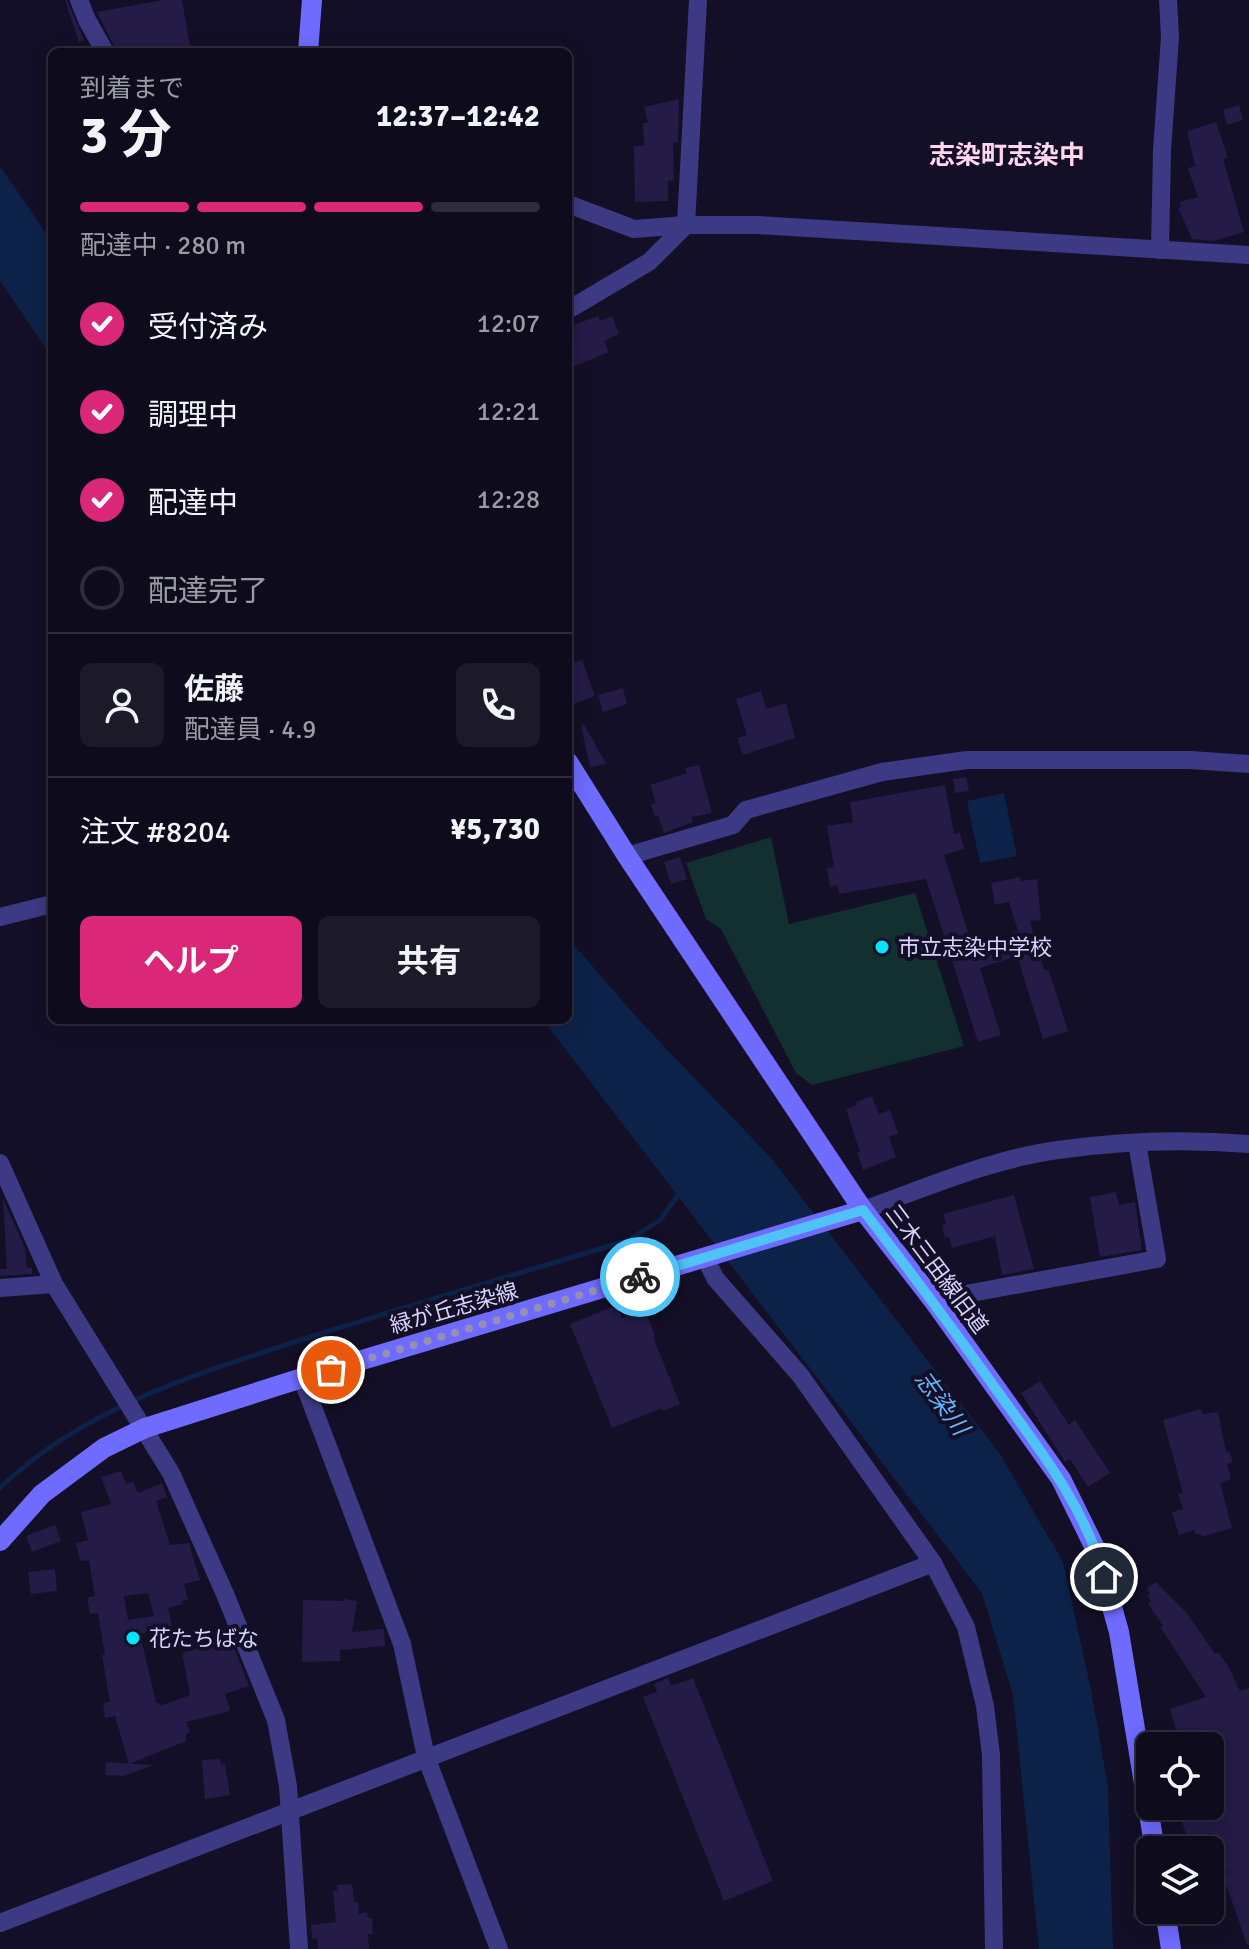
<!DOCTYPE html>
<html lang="ja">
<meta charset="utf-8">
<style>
:root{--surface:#0e0b1c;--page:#1c1929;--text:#f1f3f6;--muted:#9b9ba3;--line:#2e2b3b;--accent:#db2777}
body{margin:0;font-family:Signika,"Noto Sans JP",sans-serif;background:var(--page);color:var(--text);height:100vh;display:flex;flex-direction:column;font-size:30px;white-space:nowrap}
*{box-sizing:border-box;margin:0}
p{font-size:26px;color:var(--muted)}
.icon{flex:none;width:44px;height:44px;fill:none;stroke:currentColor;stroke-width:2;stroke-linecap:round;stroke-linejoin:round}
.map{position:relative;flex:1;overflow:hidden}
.side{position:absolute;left:48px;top:48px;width:524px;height:976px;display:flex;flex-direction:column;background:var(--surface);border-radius:12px;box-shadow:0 4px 20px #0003,0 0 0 2px var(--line)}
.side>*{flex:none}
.tools{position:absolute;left:1136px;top:1732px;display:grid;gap:16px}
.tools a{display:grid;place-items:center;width:88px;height:88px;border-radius:12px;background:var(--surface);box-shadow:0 4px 20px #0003,0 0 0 2px var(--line);font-size:40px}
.pin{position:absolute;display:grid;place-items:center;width:68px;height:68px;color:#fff;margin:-34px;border:4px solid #fff;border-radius:50%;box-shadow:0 2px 8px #0007}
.courier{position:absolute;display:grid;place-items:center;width:80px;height:80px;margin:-40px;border:6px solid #4fc3f7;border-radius:50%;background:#fff;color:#222;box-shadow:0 2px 10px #0007}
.overview em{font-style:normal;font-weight:700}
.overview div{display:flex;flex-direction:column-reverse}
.overview{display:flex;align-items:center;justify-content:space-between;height:136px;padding:0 32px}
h1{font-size:52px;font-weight:700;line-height:60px}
.bar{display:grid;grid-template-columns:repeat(4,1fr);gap:12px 8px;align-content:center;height:96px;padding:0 32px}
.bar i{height:10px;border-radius:6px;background:var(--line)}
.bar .active{background:var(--accent)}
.bar p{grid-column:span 4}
.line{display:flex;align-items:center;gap:20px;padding:0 32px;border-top:2px solid var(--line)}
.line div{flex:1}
.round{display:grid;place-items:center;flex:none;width:84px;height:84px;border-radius:12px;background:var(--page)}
ol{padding:0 32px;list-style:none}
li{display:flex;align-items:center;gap:24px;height:88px}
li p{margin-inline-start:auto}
li .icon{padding:8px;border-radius:50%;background:var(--accent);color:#fff;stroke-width:4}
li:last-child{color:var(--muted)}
li i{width:44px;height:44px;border:4px solid var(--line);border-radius:50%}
.cta{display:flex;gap:16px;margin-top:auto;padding:16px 32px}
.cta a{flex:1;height:92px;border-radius:12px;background:var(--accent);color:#fff;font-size:32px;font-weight:700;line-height:92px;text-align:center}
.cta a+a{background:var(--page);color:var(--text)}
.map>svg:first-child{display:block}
</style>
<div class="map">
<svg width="1249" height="1949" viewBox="0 0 1249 1949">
<rect width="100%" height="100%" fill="#130f26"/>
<!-- green -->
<path fill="#12302f" d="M771,837L789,924L915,893L964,1046L812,1085L796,1073L721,929L706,919L686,863Z"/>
<!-- water -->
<g fill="#0c2248">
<path d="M0,166L52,242V357L0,281Z"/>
<path d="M1004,793L1017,856L980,863L967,801Z"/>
<path d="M568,938L640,1021L771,1158L1000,1454L1063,1562L1091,1690L1108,1787L1113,1949H1039L1013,1695L982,1593L543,1020H568Z"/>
</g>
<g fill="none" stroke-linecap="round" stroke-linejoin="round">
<!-- stream -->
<path stroke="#0c2248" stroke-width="5" d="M0,1488C88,1403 212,1369 326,1332C427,1300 528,1271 629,1240L660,1220L681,1191"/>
</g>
<!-- building -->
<g fill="#241b47" fill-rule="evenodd">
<path d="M65,0H67L84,40L79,42Z"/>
<path d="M163,0H182L191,52H117L97,12Z"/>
<path d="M679,99L678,143L673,142L674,180L668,181V201L635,202L634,146H644L643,123H648L644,107Z"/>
<path d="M1239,105L1243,120L1227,125L1223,110Z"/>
<path d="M1216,122L1228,158L1223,159L1244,232L1214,241L1192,239L1178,208L1181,207L1180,202L1198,197L1188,168L1195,166L1187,131Z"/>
<path d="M598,316L600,321L612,316L619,334L604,341L609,352L568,369V337L575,336L570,326Z"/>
<path d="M582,660L595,696L568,706V665Z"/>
<path d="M623,688L627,704L603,712L598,695Z"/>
<path d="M761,691L766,709L786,703L795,738L743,755L737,738L747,735L736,699Z"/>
<path d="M584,724L606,764L590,767L581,725Z"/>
<path d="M699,765L712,813L692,817L693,822L664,833L658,816L655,817L651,804L656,803L650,785L687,773L685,768Z"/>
<path d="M966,777L969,791L955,793L953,779Z"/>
<path d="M945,785L954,834L960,833L964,849L944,855L975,955L1013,943L1010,933L1018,931L1009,902L995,905L991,883L1020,877L1021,881L1037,879L1041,920L1030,921L1044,969L1049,971L1068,1031L1043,1039L1017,956L980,968L1001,1035L978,1042L926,879L839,894L837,885L830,887L827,868L834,867L827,826L853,822L850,802Z"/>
<path d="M680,857L687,879L671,884L664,862Z"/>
<path d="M872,1096L879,1114L890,1110L898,1134L889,1137L896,1157L863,1170L857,1152H860L846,1109L857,1105L856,1102Z"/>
<path d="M1116,1192L1119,1205L1135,1202L1142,1250L1100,1257L1090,1197Z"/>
<path d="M1014,1195L1034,1269L1002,1275L995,1236L952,1248L949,1237L945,1238L942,1225L946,1224L943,1214Z"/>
<path d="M3,1199L25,1248L27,1268H32V1274L0,1276V1269H7Z"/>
<path d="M617,1305L622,1318L645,1310L655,1336L653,1337L680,1404L663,1411L662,1408L612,1428L570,1324Z"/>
<path d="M1040,1381L1069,1425L1075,1420L1110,1473L1088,1487L1070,1459L1065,1462L1021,1393Z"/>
<path d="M1201,1409L1203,1414L1218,1412L1226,1452L1229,1451L1233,1462L1227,1464L1231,1479L1220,1483L1232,1528L1201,1537L1200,1534L1196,1535L1194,1530L1179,1535L1172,1512L1183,1509L1178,1494L1183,1493L1163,1420Z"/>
<path d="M121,1471L126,1484L133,1481L138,1493L162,1483L167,1497L156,1501L170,1545L189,1543L200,1580L184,1584L188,1600L182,1601L183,1604L168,1608L172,1626L140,1634L156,1703H159L160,1706L190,1695L182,1653L222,1641L231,1640L249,1686L225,1694L230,1711L186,1722L190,1732L186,1734V1741L129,1764L115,1716L105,1718L103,1703L110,1702L102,1655H105L98,1613L90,1614L87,1598L95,1596L89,1560L80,1561L76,1543L88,1540L81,1512L111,1504L101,1477ZM148,1593L154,1616L128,1620L124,1596Z"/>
<path d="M55,1525L61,1541L32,1552L26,1536Z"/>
<path d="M55,1569L57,1591L31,1594L28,1572Z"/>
<path d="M1156,1582L1186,1612L1215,1654L1218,1652L1228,1666L1240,1691L1249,1688V1945H1247L1223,1875L1228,1873L1210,1833L1189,1841L1176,1806H1210V1746H1181L1170,1709L1206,1697L1161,1628L1163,1626L1148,1604L1151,1601L1147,1596L1150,1594L1147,1588Z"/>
<path d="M344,1599L357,1601L352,1632L384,1629L385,1646L340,1650V1661L302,1662L303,1600L343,1601Z"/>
<path d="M668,1678L671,1686L693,1678L773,1881L724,1901L643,1697L657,1692L654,1684Z"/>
<path d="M220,1759L221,1765L225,1764L230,1795L205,1799L202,1760Z"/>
<path d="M106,1762L153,1765L124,1776L105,1775Z"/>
<path d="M1134,1864H1142L1149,1916L1133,1918Z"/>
<path d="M352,1884L354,1902H358L359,1914L367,1912L368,1918H372L373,1934H368L369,1949H318L317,1938L312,1939L311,1925L336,1922L333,1891H338L337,1885Z"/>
</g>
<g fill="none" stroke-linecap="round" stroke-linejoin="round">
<!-- street -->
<g stroke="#3d3a85" stroke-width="18">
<path d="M79,0L87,20L105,52"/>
<path d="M568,204L634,229L686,225H758L1249,255"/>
<path d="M1160,250L1162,150L1170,37L1168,0"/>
<path d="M568,310L649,262L686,225L698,0"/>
<path d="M627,856L733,825L746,810L882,772L967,760H1190L1249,764"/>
<path d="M0,917L52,904"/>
<path d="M0,1163L54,1284L171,1473L225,1594L276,1720L288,1786L299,1949"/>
<path d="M863,1210C926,1188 991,1159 1058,1150C1120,1141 1187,1139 1249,1144"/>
<path d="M705,1257L715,1278L800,1375L933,1563L966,1627L985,1706L991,1755L994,1949"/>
<path d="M0,1288L54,1284"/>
<path d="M933,1300L1157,1259L1137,1143"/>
<path d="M302,1378L402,1644L426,1757L499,1949"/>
<path d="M0,1923L933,1563"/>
</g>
<!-- secondary -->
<g stroke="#6f6bff" stroke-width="20">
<path d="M308,52L312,0"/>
<path d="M568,762L627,856L863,1210L933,1300L1061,1479L1096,1550L1119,1632L1155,1850"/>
<path d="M0,1541L42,1494L104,1448L145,1428L302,1378L863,1210"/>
<path d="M1165,1910L1171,1949"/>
</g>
</g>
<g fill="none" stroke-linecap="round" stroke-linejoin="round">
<!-- done -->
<path stroke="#948fb3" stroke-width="8" stroke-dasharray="0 14.4" d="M331,1370L640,1277"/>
<!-- route -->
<path stroke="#4fc3f7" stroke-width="10" d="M640,1277L863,1210C909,1270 954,1330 998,1392C1040,1450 1085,1507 1104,1577"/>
</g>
<!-- markers -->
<g fill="#00e5ff" stroke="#130f26" stroke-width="3">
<circle cx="882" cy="947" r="8"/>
<circle cx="133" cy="1638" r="8"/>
</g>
<g text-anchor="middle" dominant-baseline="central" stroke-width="8" stroke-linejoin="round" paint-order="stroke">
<!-- poi labels -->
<g font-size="22" fill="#d9d4ff" stroke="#130f26" text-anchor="start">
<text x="898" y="947">市立志染中学校</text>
<text x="149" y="1638">花たちばな</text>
</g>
<!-- street labels -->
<g font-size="22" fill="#d9d4ff" stroke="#130f26">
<text transform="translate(937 1269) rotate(53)">三木三田線旧道</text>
<text transform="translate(454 1308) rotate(-16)">緑が丘志染線</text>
</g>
<!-- water labels -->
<g font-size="24" font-style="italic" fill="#62b6ff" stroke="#130f26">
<text transform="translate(942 1403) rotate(54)">志染川</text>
</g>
<!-- quarter labels -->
<g font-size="26" font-weight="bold" fill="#ffd6f0" stroke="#130f26">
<text x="1007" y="156">志染町志染中</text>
</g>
</g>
</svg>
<div class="tools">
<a><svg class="icon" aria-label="locate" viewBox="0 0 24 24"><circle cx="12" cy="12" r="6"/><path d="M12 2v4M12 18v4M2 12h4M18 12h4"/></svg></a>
<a><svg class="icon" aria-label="layers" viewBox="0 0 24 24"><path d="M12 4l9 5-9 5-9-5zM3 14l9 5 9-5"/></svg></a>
</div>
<div class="pin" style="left:331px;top:1370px;background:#ea580c"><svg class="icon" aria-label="bag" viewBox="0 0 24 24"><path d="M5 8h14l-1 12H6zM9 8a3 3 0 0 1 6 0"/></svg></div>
<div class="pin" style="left:1104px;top:1577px;background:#1f2937"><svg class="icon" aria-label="home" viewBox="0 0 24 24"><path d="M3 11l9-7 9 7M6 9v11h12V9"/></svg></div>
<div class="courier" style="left:640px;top:1277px"><svg class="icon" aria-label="bike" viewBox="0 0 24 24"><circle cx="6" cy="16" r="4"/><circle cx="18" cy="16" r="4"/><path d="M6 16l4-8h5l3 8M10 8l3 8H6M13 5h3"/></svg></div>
<section class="side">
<div class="overview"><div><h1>3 分</h1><p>到着まで</p></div><em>12:37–12:42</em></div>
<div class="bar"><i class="active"></i><i class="active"></i><i class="active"></i><i></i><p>配達中 · 280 m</p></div>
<ol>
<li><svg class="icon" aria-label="check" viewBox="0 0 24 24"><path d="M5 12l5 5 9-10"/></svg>受付済み<p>12:07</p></li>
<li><svg class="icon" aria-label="check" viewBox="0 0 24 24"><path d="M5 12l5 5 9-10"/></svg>調理中<p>12:21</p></li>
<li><svg class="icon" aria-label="check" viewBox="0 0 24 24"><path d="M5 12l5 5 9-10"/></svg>配達中<p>12:28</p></li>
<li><i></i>配達完了</li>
</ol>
<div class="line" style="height:144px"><a class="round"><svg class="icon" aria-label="person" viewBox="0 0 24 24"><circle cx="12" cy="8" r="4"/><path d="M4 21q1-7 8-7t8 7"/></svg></a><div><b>佐藤</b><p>配達員 · 4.9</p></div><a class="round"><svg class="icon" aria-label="phone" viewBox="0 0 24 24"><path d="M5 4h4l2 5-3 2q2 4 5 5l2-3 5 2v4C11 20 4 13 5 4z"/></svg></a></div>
<div class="line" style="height:104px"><div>注文 #8204</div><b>¥5,730</b></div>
<div class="cta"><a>ヘルプ</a><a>共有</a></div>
</section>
</div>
